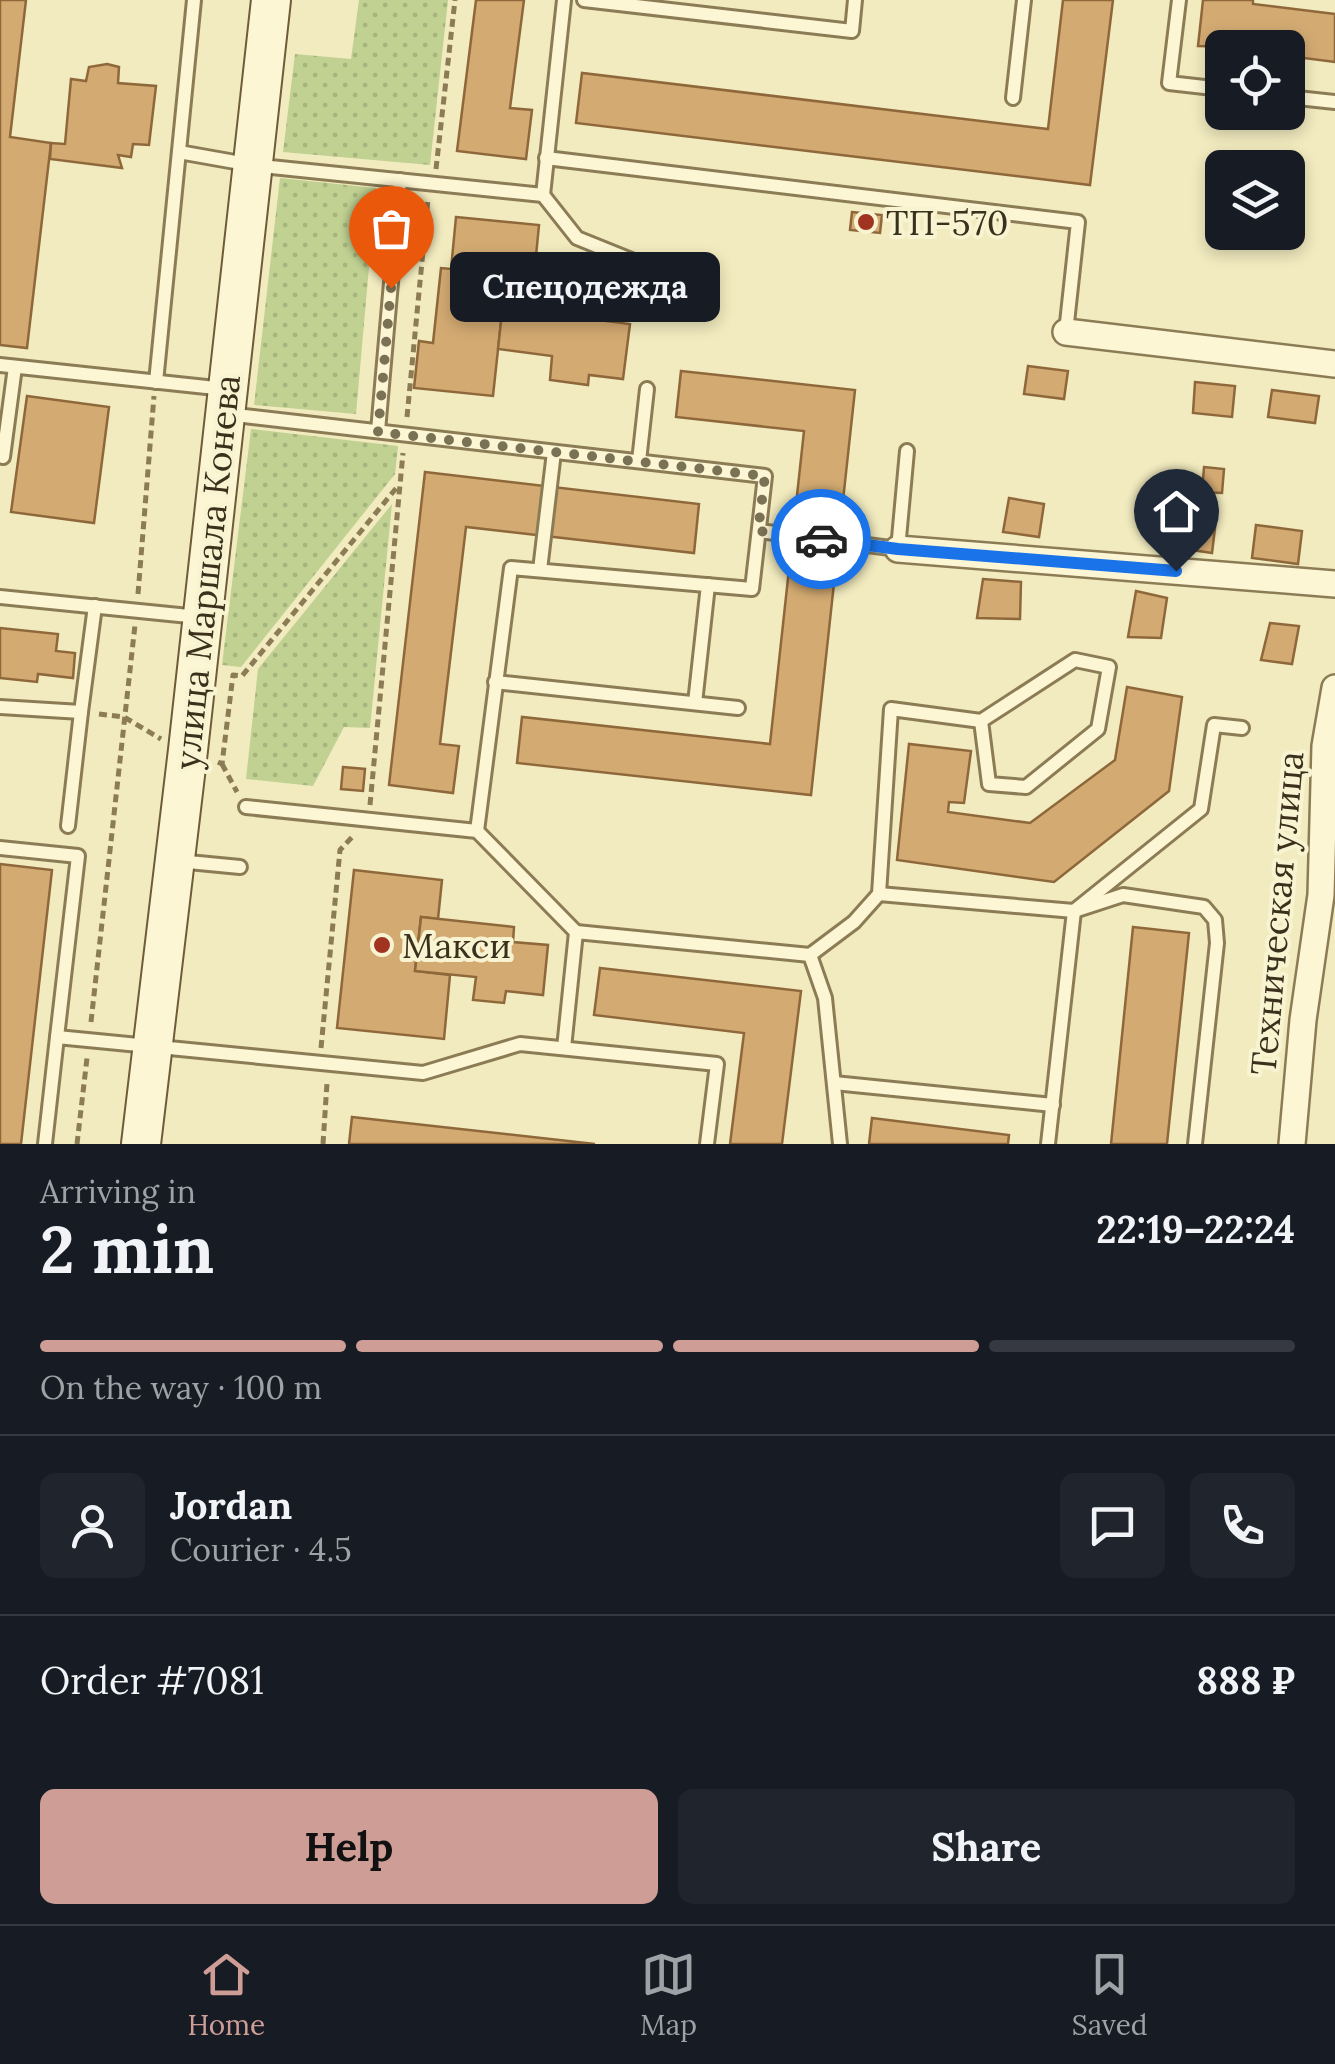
<!DOCTYPE html>
<meta charset="utf-8">
<style>
:root{--surface:#171b24;--page:#20242c;--text:#f1f3f6;--muted:#9ea1a6;--line:#363941;--accent:#cd9d96}
body{margin:0;font-family:Lora,serif;background:var(--page);color:var(--text);height:100vh;display:flex;flex-direction:column;font-size:38px;white-space:nowrap}
*{box-sizing:border-box;margin:0}
p{font-size:32px;color:var(--muted)}
.icon{flex:none;width:55px;height:55px;fill:none;stroke:currentColor;stroke-width:2;stroke-linecap:round;stroke-linejoin:round}
.map{position:relative;height:1144px;overflow:hidden}
.details{display:flex;flex-direction:column;background:var(--surface);flex:1}
.details>*{flex:none}
.fabs{position:absolute;left:1205px;top:30px;display:grid;gap:20px}
.fabs a{display:grid;place-items:center;width:100px;height:100px;border-radius:15px;background:var(--surface);box-shadow:0 5px 15px #0003;font-size:50px}
.pin{position:absolute;display:grid;place-items:center;width:85px;height:85px;color:#fff;margin:-102px -42px;border-radius:50% 50% 50% 0;rotate:-45deg;box-shadow:0 0 10px #0007}
.pin .icon{rotate:45deg}
.courier{position:absolute;display:grid;place-items:center;width:100px;height:100px;margin:-50px;border:8px solid #1a73e8;border-radius:50%;background:#fff;color:#222;box-shadow:0 2px 12px #0007}
.bubble{position:absolute;height:70px;border-radius:15px;background:var(--surface);box-shadow:0 5px 15px #0003;font-size:32px;font-weight:700;line-height:70px;text-align:center}
.summary em{font-style:normal;font-weight:700}
.summary div{display:flex;flex-direction:column-reverse}
.summary{display:flex;align-items:center;justify-content:space-between;height:170px;padding:0 40px}
h1{font-size:65px;font-weight:700;line-height:75px}
.bar{display:grid;grid-template-columns:repeat(4,1fr);gap:15px 10px;align-content:center;height:120px;padding:0 40px}
.bar i{height:12px;border-radius:8px;background:var(--line)}
.bar .on{background:var(--accent)}
.bar p{grid-column:span 4}
.line{display:flex;align-items:center;gap:25px;padding:0 40px;border-top:2px solid var(--line)}
.line div{flex:1}
.round{display:grid;place-items:center;flex:none;width:105px;height:105px;border-radius:15px;background:var(--page)}
.primary-button{display:flex;gap:20px;margin-top:auto;padding:20px 40px}
.primary-button a{flex:1;height:115px;border-radius:15px;background:var(--accent);color:#111;font-size:40px;font-weight:700;line-height:115px;text-align:center}
.primary-button a+a{background:var(--page);color:var(--text)}
.tabs{display:flex;justify-content:space-around;align-items:center;height:140px;border-top:2px solid var(--line);background:var(--surface);font-size:28px;color:var(--muted)}
.tabs a{display:grid;justify-items:center;gap:5px}
.tabs .on{color:var(--accent)}
.map>svg:first-child{display:block}
</style>
<div class="map">
<svg width="1335" height="1144" viewBox="0 0 1335 1144">
<defs>
<pattern id="grass-dots" width="8" height="8" patternUnits="userSpaceOnUse" patternTransform="scale(2.5)"><rect width="8" height="8" fill="#c0d192"/><path d="M2 2h.1M6 6h.1" fill="none" stroke="#a6b47d" stroke-width="1.8" stroke-linecap="round"/></pattern>
</defs>
<rect width="100%" height="100%" fill="#f2ebbf"/>
<!-- grass -->
<g fill="url(#grass-dots)">
<path d="M359,0H448L430,165L283,152L295,54L351,59Z"/>
<path d="M280,178L376,188L356,414L254,405Z"/>
<path d="M251,429L398,446L395,474L241,667L222,665Z"/>
<path d="M392,504L370,728L344,727L313,786L246,779L258,669Z"/>
</g>
<!-- building -->
<g fill="#d3aa72" stroke="#8e683a" stroke-width="2.5">
<path d="M0,0H26L10,137L51,143L27,348L0,345Z"/>
<path d="M476,0H524L510,108L532,110L526,159L457,151Z"/>
<path d="M1063,0H1113L1090,185L576,123L582,73L1048,129Z"/>
<path d="M1203,0H1253V4L1335,14V62L1288,56V48L1198,46Z"/>
<path d="M107,64L119,67L118,83L156,86L149,145L133,144L131,157L118,155L122,168L50,159L51,143L65,144L71,79L86,81L89,67Z"/>
<path d="M852,212L882,215L880,233L850,230Z"/>
<path d="M456,217L539,225L532,297L504,294L493,396L414,388L419,341L433,343L441,268L451,269Z"/>
<path d="M546,289L592,294L589,319L630,324L623,379L589,375L588,385L550,380L552,356L498,349L504,294L545,299Z"/>
<path d="M1028,366L1068,371L1064,399L1024,394Z"/>
<path d="M681,371L855,390L811,795L517,763L522,717L770,744L804,431L676,417Z"/>
<path d="M1195,382L1235,386L1232,417L1193,413Z"/>
<path d="M1272,390L1319,396L1315,423L1268,417Z"/>
<path d="M27,396L109,407L94,523L11,512Z"/>
<path d="M1204,467L1224,469L1222,493L1202,492Z"/>
<path d="M425,472L699,504L694,553L466,527L440,744L459,746L453,793L389,785Z"/>
<path d="M1009,498L1044,504L1039,537L1003,532Z"/>
<path d="M1177,515L1216,520L1212,553L1172,547Z"/>
<path d="M1256,525L1302,531L1298,564L1252,558Z"/>
<path d="M983,579L1021,582L1020,619L977,618Z"/>
<path d="M1136,591L1167,598L1161,638L1128,637Z"/>
<path d="M1270,623L1299,626L1292,664L1261,660Z"/>
<path d="M0,628L58,634L56,651L75,653L73,678L38,674L37,682L0,678Z"/>
<path d="M1127,687L1182,697L1169,791L1054,882L897,860L909,744L971,751L964,803L949,802L948,812L1030,823L1115,760Z"/>
<path d="M343,767L365,769L363,791L341,789Z"/>
<path d="M0,864L52,870L21,1144H0Z"/>
<path d="M354,870L442,880L438,919L421,917L415,971L450,975L444,1039L337,1028Z"/>
<path d="M421,917L514,927L513,942L548,945L543,995L506,991L504,1003L473,1000L476,977L415,971Z"/>
<path d="M1133,927L1189,933L1167,1144H1111Z"/>
<path d="M600,968L801,991L782,1144H730L744,1033L594,1015Z"/>
<path d="M352,1117L595,1144H349Z"/>
<path d="M872,1118L1009,1135L1008,1144H869Z"/>
</g>
<g fill="none" stroke-linecap="round" stroke-linejoin="round">
<defs>
<g id="lane">
<path d="M584,0L852,31L855,0"/>
<path d="M1179,0L1169,83L1222,89"/>
<path d="M1288,97L1335,102"/>
<path d="M1013,98L1024,0"/>
<path d="M179,152L252,165L543,195L564,0"/>
<path d="M546,158L1078,222L1066,332"/>
<path d="M543,195L577,238L634,261L654,292"/>
<path d="M0,365L225,389"/>
<path d="M156,382L194,0"/>
<path d="M227,414L765,476L752,589L511,568L477,831"/>
<path d="M378,431L400,180"/>
<path d="M3,457L15,367"/>
<path d="M639,461L647,389"/>
<path d="M759,531L898,549L907,451"/>
<path d="M540,570L554,452"/>
<path d="M0,597L199,617"/>
<path d="M495,682L738,708"/>
<path d="M695,703L708,585"/>
<path d="M0,707L81,712L95,606"/>
<path d="M246,807L477,831L576,932"/>
<path d="M68,826L81,712"/>
<path d="M0,848L78,856L57,1037"/>
<path d="M178,861L240,867"/>
<path d="M879,894L1074,911L1123,895L1204,907L1215,920L1217,943L1195,1144"/>
<path d="M810,955L825,998L840,1144"/>
<path d="M564,1048L576,932L810,955L854,922L879,894L891,709L981,721L1075,660L1109,667L1098,729L1026,787L989,784L981,721"/>
<path d="M834,1083L1053,1105"/>
<path d="M45,1144L57,1037L423,1073L520,1044L717,1064L707,1144"/>
<path d="M1048,1144L1074,911L1201,809L1214,725L1242,728"/>
</g>
<g id="street">
<path d="M1066,332L1335,364"/>
<path d="M898,549L1335,584"/>
<path d="M1292,1144L1303,1020L1321,895L1325,746L1335,688"/>
</g>
<path id="secondary" d="M141,1144L188,750L271,0"/>
</defs>
<!-- lane casing -->
<use href="#lane" stroke="#8c7c56" stroke-width="18"/>
<!-- street casing -->
<use href="#street" stroke="#8c7c56" stroke-width="30"/>
<!-- secondary casing -->
<use href="#secondary" stroke="#6e5c39" stroke-width="42"/>
<!-- path -->
<g stroke="#8c7c56" stroke-width="5" stroke-dasharray="8 5" stroke-linecap="butt">
<path d="M436,169L455,0"/>
<path d="M407,417L428,199"/>
<path d="M138,594L154,396"/>
<path d="M99,714L124,717L161,739"/>
<path d="M218,762L222,764L233,675L242,676L398,486"/>
<path d="M222,764L237,792"/>
<path d="M370,805L403,453"/>
<path d="M91,1022L135,625"/>
<path d="M321,1048L340,850L354,835"/>
<path d="M77,1144L87,1058"/>
<path d="M323,1144L327,1083"/>
</g>
<!-- lane -->
<use href="#lane" stroke="#fcf6d4" stroke-width="12"/>
<!-- street -->
<use href="#street" stroke="#fcf6d4" stroke-width="25"/>
<!-- secondary -->
<use href="#secondary" stroke="#fcf6d4" stroke-width="38"/>
</g>
<g fill="none" stroke-linecap="round" stroke-linejoin="round">
<!-- done -->
<path stroke="#7b7155" stroke-width="10" stroke-dasharray="0 18" d="M391,288L378,432L765,476L758,531L821,539"/>
<!-- route -->
<path stroke="#1a73e8" stroke-width="12" d="M821,539L898,549L1176,571"/>
</g>
<!-- markers -->
<g fill="#a13420" stroke="#f8f3d0" stroke-width="4">
<circle cx="866" cy="222" r="10"/>
<circle cx="382" cy="945" r="10"/>
</g>
<g text-anchor="middle" dominant-baseline="central" stroke-width="8" stroke-linejoin="round" paint-order="stroke">
<!-- poi labels -->
<g font-size="35" fill="#3b301c" stroke="#f8f3d0" text-anchor="start">
<text x="886" y="222">ТП-570</text>
<text x="402" y="945">Макси</text>
</g>
<!-- street labels -->
<g font-size="35" fill="#3b301c" stroke="#f8f3d0">
<text transform="translate(207 572) rotate(-84)">улица Маршала Конева</text>
<text transform="translate(1277 913) rotate(-85)">Техническая улица</text>
</g>
</g>
</svg>
<div class="fabs">
<a><svg class="icon" aria-label="locate" viewBox="0 0 24 24"><circle cx="12" cy="12" r="6"/><path d="M12 2v4M12 18v4M2 12h4M18 12h4"/></svg></a>
<a><svg class="icon" aria-label="layers" viewBox="0 0 24 24"><path d="M12 4l9 5-9 5-9-5zM3 14l9 5 9-5"/></svg></a>
</div>
<div class="pin" style="left:391px;top:288px;background:#ea580c"><svg class="icon" aria-label="bag" viewBox="0 0 24 24"><path d="M5 8h14l-1 12H6zM9 8a3 3 0 0 1 6 0"/></svg></div>
<div class="pin" style="left:1176px;top:571px;background:#1f2937"><svg class="icon" aria-label="home" viewBox="0 0 24 24"><path d="M3 11l9-7 9 7M6 9v11h12V9"/></svg></div>
<div class="courier" style="left:821px;top:539px"><svg class="icon" aria-label="car" viewBox="0 0 24 24"><path d="M5 17H2v-5l4-1 3-4h7l3 4 3 1v5h-3M9 17h6M6 11h13"/><circle cx="7" cy="17" r="2"/><circle cx="17" cy="17" r="2"/></svg></div>
<div class="bubble" style="left:450px;top:252px;width:270px">Спецодежда</div>
</div>
<section class="details">
<div class="summary"><div><h1>2 min</h1><p>Arriving in</p></div><em>22:19–22:24</em></div>
<div class="bar"><i class="on"></i><i class="on"></i><i class="on"></i><i></i><p>On the way · 100 m</p></div>
<div class="line" style="height:180px"><a class="round"><svg class="icon" aria-label="person" viewBox="0 0 24 24"><circle cx="12" cy="8" r="4"/><path d="M4 21q1-7 8-7t8 7"/></svg></a><div><b>Jordan</b><p>Courier · 4.5</p></div><a class="round"><svg class="icon" aria-label="chat" viewBox="0 0 24 24"><path d="M4 5h16v11H9l-5 4z"/></svg></a><a class="round"><svg class="icon" aria-label="phone" viewBox="0 0 24 24"><path d="M5 4h4l2 5-3 2q2 4 5 5l2-3 5 2v4C11 20 4 13 5 4z"/></svg></a></div>
<div class="line" style="height:130px"><div>Order #7081</div><b>888 ₽</b></div>
<div class="primary-button"><a>Help</a><a>Share</a></div>
</section>
<nav class="tabs">
<a class="on"><svg class="icon" aria-label="home" viewBox="0 0 24 24"><path d="M3 11l9-7 9 7M6 9v11h12V9"/></svg>Home</a>
<a><svg class="icon" aria-label="map" viewBox="0 0 24 24"><path d="M3 6l6-2 6 2 6-2v14l-6 2-6-2-6 2zM9 4v14M15 6v14"/></svg>Map</a>
<a><svg class="icon" aria-label="saved" viewBox="0 0 24 24"><path d="M7 4h10v16l-5-4-5 4z"/></svg>Saved</a>
</nav>
